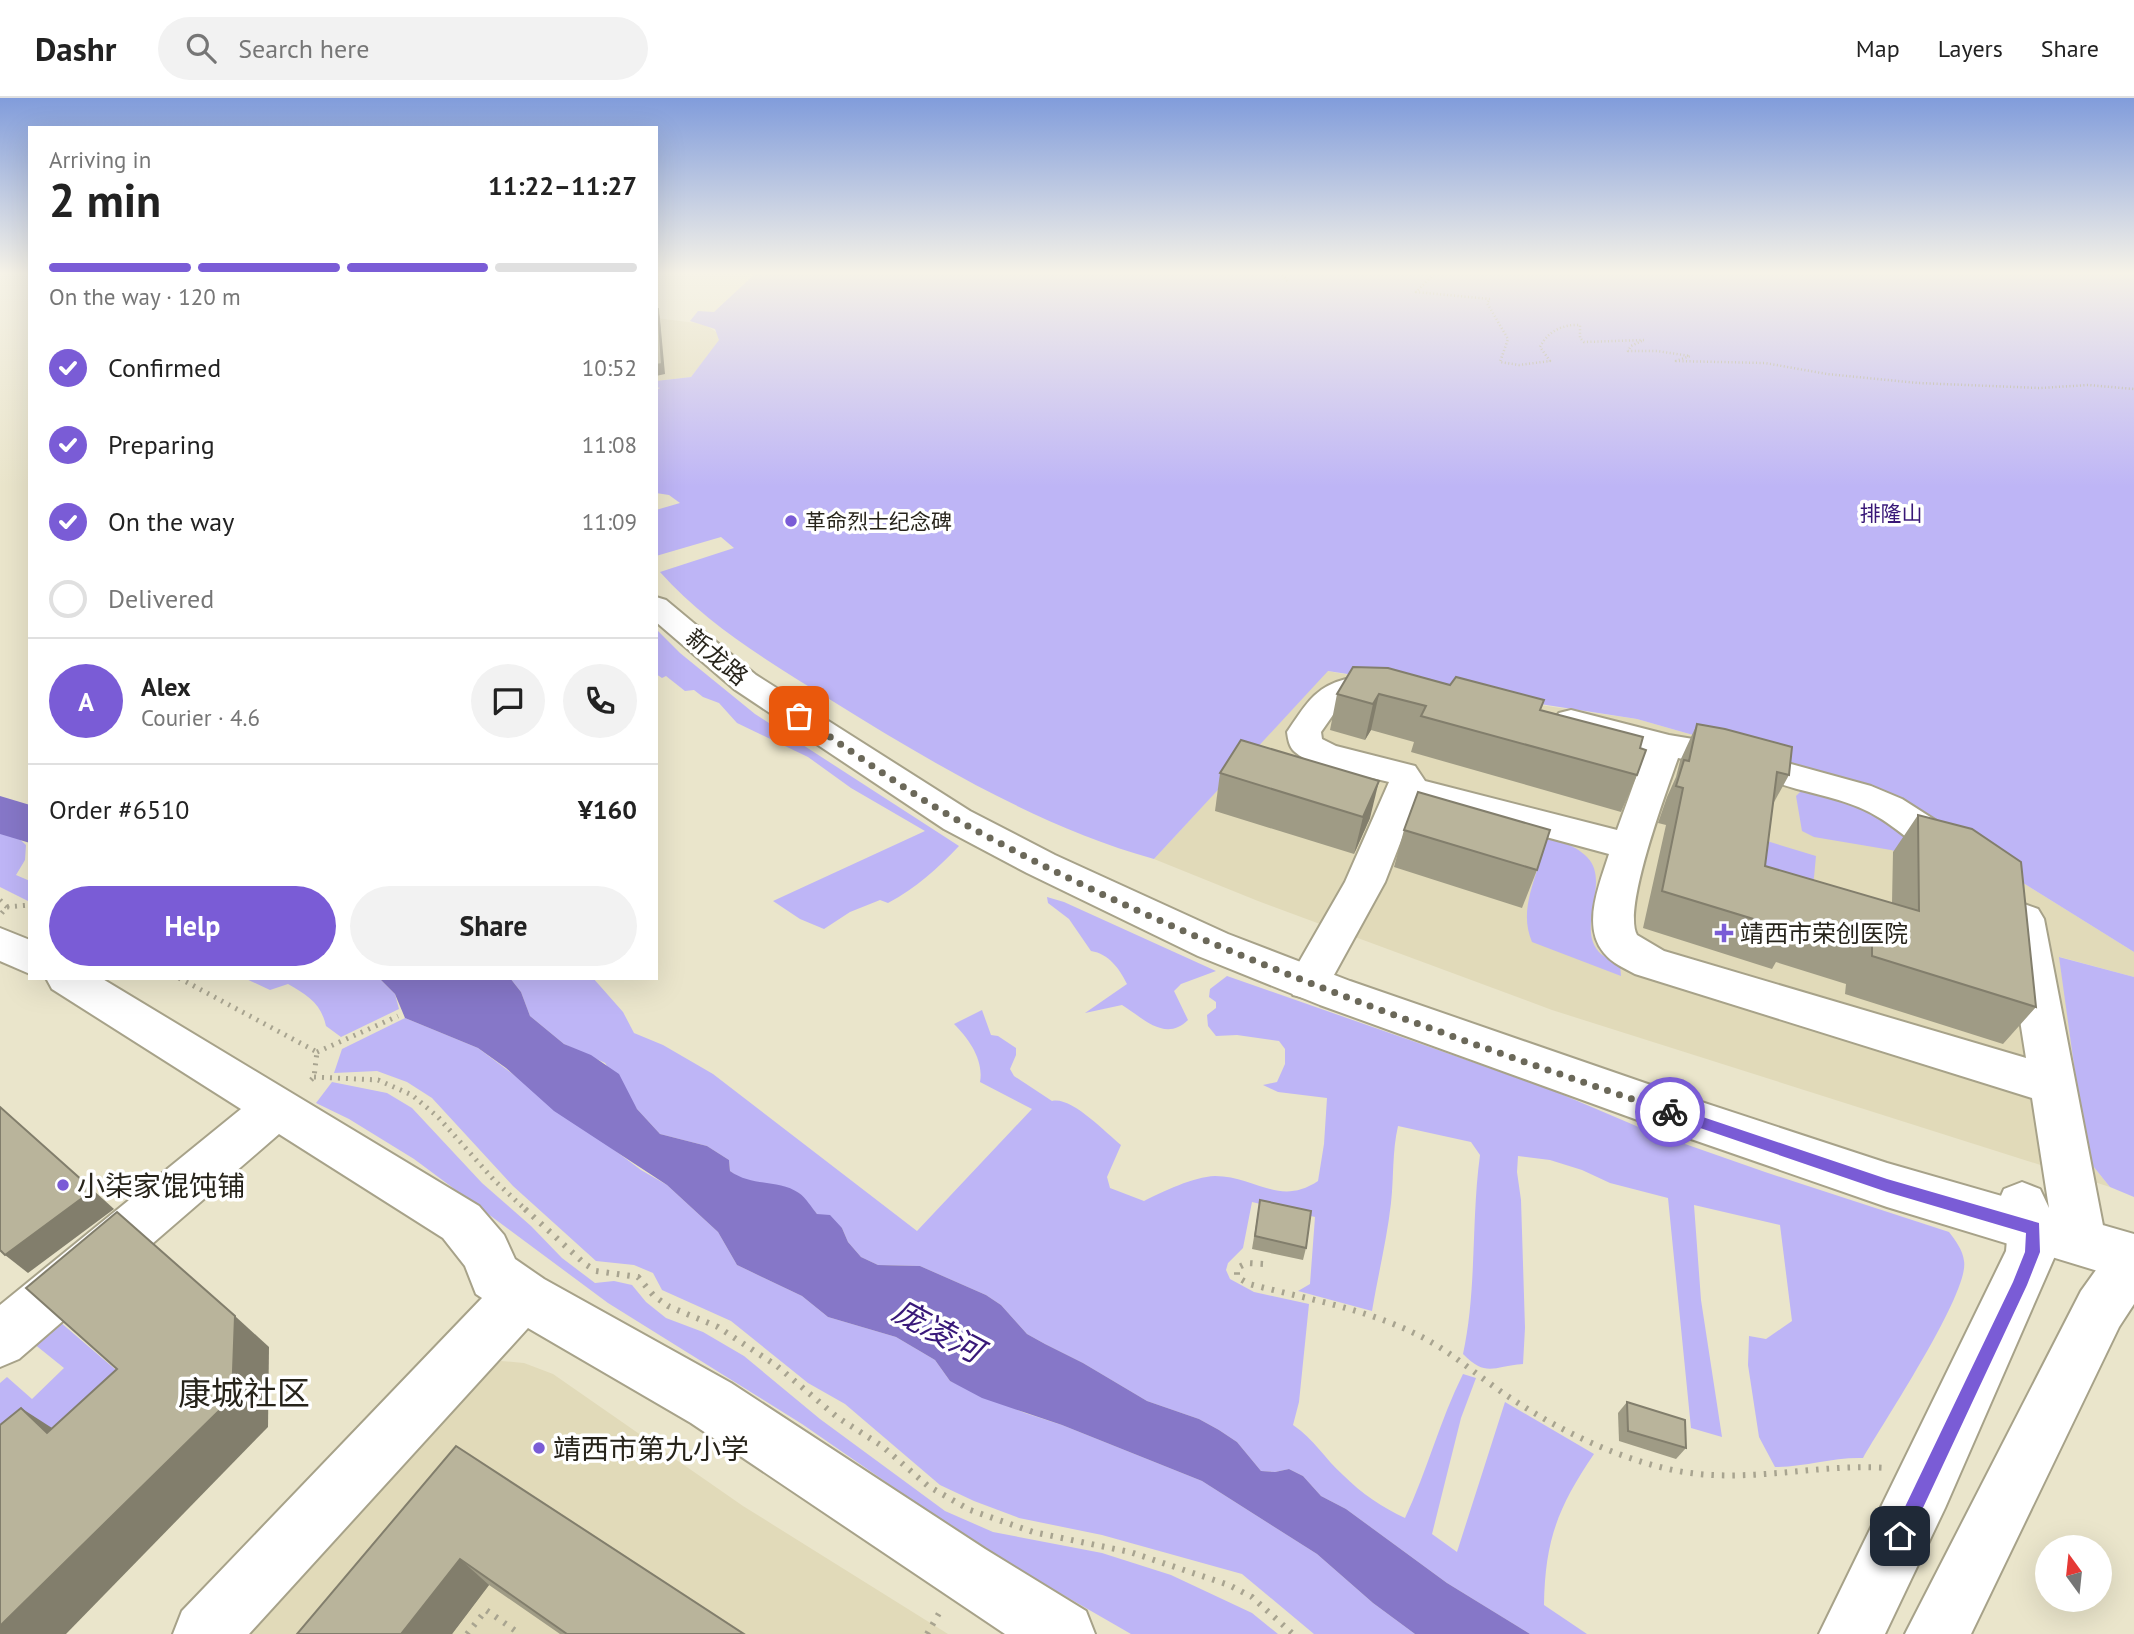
<!DOCTYPE html>
<meta charset="utf-8">
<style>
:root{--surface:#fff;--page:#f2f2f2;--text:#222;--muted:#767676;--line:#e0e0e0;--accent:#7a5cd6}
body{margin:0;font-family:"PT Sans","Noto Sans SC",sans-serif;background:var(--page);color:var(--text);height:100vh;display:flex;flex-direction:column;font-size:26px;white-space:nowrap}
*{box-sizing:border-box;margin:0}
p{font-size:23px;color:var(--muted)}
.icon{flex:none;width:38px;height:38px;fill:none;stroke:currentColor;stroke-width:2;stroke-linecap:round;stroke-linejoin:round}
.map{position:relative;flex:1;overflow:hidden}
.panel{position:absolute;left:28px;top:28px;width:630px;height:854px;display:flex;flex-direction:column;background:var(--surface);border-radius:0px;box-shadow:0 7px 28px #0002}
.panel>*{flex:none}
.needle{width:46px;rotate:345deg}
.tools{position:absolute;left:2035px;top:1437px;display:grid;gap:14px}
.tools a{display:grid;place-items:center;width:77px;height:77px;border-radius:50%;background:var(--surface);box-shadow:0 7px 28px #0002;font-size:35px}
.pin{position:absolute;display:grid;place-items:center;width:60px;height:60px;color:#fff;margin:-30px;border-radius:14px;box-shadow:0 4px 10px #0006}
.courier{position:absolute;display:grid;place-items:center;width:70px;height:70px;margin:-35px;border:5px solid #7a5cd6;border-radius:50%;background:#fff;color:#222;box-shadow:0 2px 9px #0007}
.headline em{font-style:normal;font-weight:800}
.headline div{display:flex;flex-direction:column-reverse}
.headline{display:flex;align-items:center;justify-content:space-between;height:119px;padding:0 21px}
h1{font-size:46px;font-weight:800;line-height:52px}
.bar{display:grid;grid-template-columns:repeat(4,1fr);gap:10px 7px;align-content:center;height:84px;padding:0 21px}
.bar i{height:9px;border-radius:5px;background:var(--line)}
.bar .selected{background:var(--accent)}
.bar p{grid-column:span 4}
.line{display:flex;align-items:center;gap:18px;padding:0 21px;border-top:2px solid var(--line)}
.line div{flex:1}
.round{display:grid;place-items:center;flex:none;width:74px;height:74px;border-radius:37px;background:var(--page)}
ol{padding:0 21px;list-style:none}
li{display:flex;align-items:center;gap:21px;height:77px}
li p{margin-inline-start:auto}
li .icon{padding:7px;border-radius:50%;background:var(--accent);color:#fff;stroke-width:4}
li:last-child{color:var(--muted)}
li i{width:38px;height:38px;border:4px solid var(--line);border-radius:50%}
.cta{display:flex;gap:14px;margin-top:auto;padding:14px 21px}
.cta a{flex:1;height:80px;border-radius:42px;background:var(--accent);color:#fff;font-size:28px;font-weight:800;line-height:80px;text-align:center}
.cta a+a{background:var(--page);color:var(--text)}
header{display:flex;align-items:center;gap:42px;box-sizing:border-box;height:98px;padding:0 35px;background:var(--surface);border-bottom:2px solid var(--line)}
header strong{font-size:33px}
nav{display:flex;gap:38px;margin-inline-start:auto;font-size:24px}
.search{width:490px;height:63px;background:var(--page);display:flex;align-items:center;gap:18px;box-sizing:border-box;padding:0 24px;border-radius:38px;color:var(--muted);font-size:26px}
.map>svg:first-child{display:block}
</style>
<header>
<strong>Dashr</strong>
<div class="search"><svg class="icon" aria-label="search" viewBox="0 0 24 24"><circle cx="10" cy="10" r="6"/><path d="M15 15l6 6"/></svg>Search here</div>
<nav><a>Map</a><a>Layers</a><a>Share</a></nav>
</header>
<div class="map">
<svg width="2134" height="1536" viewBox="0 0 2134 1536">
<rect width="100%" height="100%" fill="#eae5cb"/>
<!-- built -->
<g fill="#e1dab9">
<path d="M656,220L704,226L719,236L720,242L691,279L656,283Z"/>
<path d="M1327,573L1423,590L1637,621L1749,653L2020,783L2134,854V879L2060,859L2084,1039L2093,1068L2110,1089L1552,912L1258,803L1154,761Z"/>
<path d="M501,1263L524,1265L553,1276L743,1408L948,1536H250L484,1275Z"/>
</g>
<!-- green -->
<g fill="#beb5f6">
<path d="M757,174H2134V854L2020,783L1749,653L1637,621L1328,573L1154,761C1040,729 934,666 834,604C774,567 708,528 660,474L734,450L721,439L656,458V412L680,405L669,397L656,395V292L660,290L656,289V283L691,279L719,242L715,231L690,223L698,213L714,214Z"/>
<path d="M656,531L680,555L755,616L959,748C937,771 916,790 888,805L880,802L850,814L824,831L800,821L773,803L925,733L851,690L808,659L737,625L719,605L703,599L694,592L685,593L666,578L662,580L656,576Z"/>
<path d="M1802,692L1839,697L1988,779L1891,752L1814,739L1802,733L1796,698Z"/>
<path d="M1423,711C1463,720 1560,731 1587,759C1612,784 1574,832 1601,856C1606,860 1614,863 1620,866L1621,878L1532,844C1521,818 1530,795 1538,769L1450,742Z"/>
<path d="M0,729L14,736L26,747L25,762L16,777L30,783V804L0,789Z"/>
<path d="M1757,740L1816,758L1812,800L1747,805Z"/>
<path d="M1047,799L1064,804L1216,873L1181,886L1174,893L1188,922C1165,945 1142,919 1122,907L1085,915L1127,886C1119,870 1109,856 1091,853L1069,821L1048,805Z"/>
<path d="M2059,859L2134,879V1099L2110,1089L2093,1068L2084,1039Z"/>
<path d="M1227,878L1547,990L1648,1033L1765,1074L1949,1134C1955,1142 1963,1152 1964,1163C1970,1194 1883,1325 1863,1360C1833,1359 1805,1369 1775,1369L1759,1339L1748,1267L1749,1238L1766,1241L1792,1223L1780,1127L1694,1107L1701,1202L1722,1339L1691,1330L1668,1100L1610,1085L1582,1072L1550,1062L1518,1058L1517,1074L1521,1102L1525,1230L1523,1266C1493,1268 1487,1280 1463,1256C1477,1192 1471,1123 1480,1057L1471,1044L1398,1028C1392,1054 1394,1079 1391,1105C1387,1141 1378,1177 1372,1213L1298,1193L1310,1186L1315,1119L1252,1104L1243,1150L1228,1165L1226,1172L1230,1181L1254,1194L1309,1206L1299,1304L1293,1327C1314,1341 1325,1361 1343,1377C1361,1395 1383,1410 1405,1420C1427,1373 1440,1322 1463,1276L1476,1280L1461,1320L1432,1436L1457,1454L1505,1304L1594,1356C1558,1409 1545,1442 1544,1507L1587,1536H1530L1447,1485L1346,1411L1321,1398L1303,1378L1289,1371L1275,1374L1261,1373L1237,1344L1219,1332L1199,1321L1147,1303L1083,1265L1045,1246L1027,1236L1001,1207L986,1197L920,1168L878,1167L861,1159L848,1144L842,1130L817,1116L799,1095L742,1082L730,1073L729,1062L707,1048L660,1036L637,1011L605,965L564,946L530,918L521,894L510,880H593L623,914L634,935L663,947L713,976L917,1133L1032,1011L980,984C984,962 969,941 954,926L982,912L991,937L998,938L1016,950V957L1010,971L1014,978L1052,1003C1071,998 1105,1034 1121,1047L1107,1079L1110,1090L1144,1103C1164,1093 1193,1079 1215,1078C1255,1078 1279,1109 1318,1083L1324,1046L1327,1000L1278,994L1263,987L1277,984L1285,966V951L1279,943L1237,937L1216,938L1208,928L1207,917L1216,910V904L1209,899L1210,891Z"/>
<path d="M244,880H379L395,896L399,911L341,939L326,928C321,905 307,897 288,886L270,892Z"/>
<path d="M405,920L478,950L641,1072L667,1087L718,1134L737,1167L802,1198L828,1219L896,1239L935,1262L950,1283L1025,1315L1062,1327L1202,1383L1317,1456L1373,1505L1415,1536H1314L1242,1476L1102,1437L1019,1420L974,1403L940,1387L845,1306L808,1285L731,1223L662,1192L653,1175L634,1167L596,1163L513,1088L432,1000L407,984L377,973L334,975L342,951Z"/>
<path d="M332,984L387,995L412,1010L482,1085L531,1128L562,1160L595,1185L614,1183L632,1187L646,1204L666,1220L703,1234L744,1258L820,1321L945,1413L993,1434L1102,1455L1171,1477L1252,1515L1278,1536H1131L980,1449L802,1326L608,1205L414,1061L349,1021L316,1005Z"/>
<path d="M53,1218L151,1302L0,1376V1285L7,1279L32,1301L64,1270L28,1241Z"/>
</g>
<!-- water -->
<path fill="#8677c8" d="M379,880H510L521,894L530,918L564,946L591,957L619,976L637,1011L660,1036L707,1048L729,1062L730,1073C752,1089 778,1081 799,1095C806,1100 812,1110 817,1116L830,1117L842,1130L848,1144L861,1159L878,1167L920,1168L986,1197L1001,1207L1027,1236L1045,1246L1083,1265L1147,1303L1199,1321L1219,1332L1237,1344L1261,1373L1275,1374L1289,1371L1303,1378L1321,1398L1346,1411L1447,1485L1530,1536H1415L1373,1505L1317,1456L1202,1383L1062,1327L982,1300L950,1283L935,1262L896,1239L828,1219L802,1198L737,1167L718,1134L667,1087L554,1013L506,970L478,950L405,920L395,896Z"/>
<g fill="none" stroke-linecap="round" stroke-linejoin="round">
<!-- river -->
<path fill="#8677c8" fill-rule="evenodd" d="M0,698L30,707V745L0,736Z"/>
<defs>
<g id="minor">
<path d="M1346,581L1402,588L1406,595L1402,602L1390,605L1349,601L1335,614L1321,634L1322,641L1336,648L1415,668L1425,683L1617,732L1646,652L1559,629L1554,622L1559,615L1571,612L1669,637L1711,644L1871,688L1902,701L1971,745L1977,754L1971,763C1938,773 1906,735 1878,719C1854,704 1824,698 1797,691C1758,679 1718,667 1678,660C1667,692 1622,811 1637,837L1664,853L2026,960L2004,821L2010,811L2024,806L2038,811L2044,821L2106,1143L2098,1160L2080,1167L2062,1160L2058,1151L1945,1410L1885,1536H1819L2006,1153L2008,1130L1997,1107L2004,1091L2022,1084L2040,1091L2049,1110L2032,1000L1635,876C1624,870 1612,865 1604,855C1581,828 1600,785 1609,756L1416,704L1385,784L1323,897L1308,901L1293,897L1287,885L1345,784L1389,684C1363,677 1314,671 1295,654C1289,649 1288,641 1287,634C1305,608 1314,589 1346,581Z"/>
<path d="M0,830L30,842V876L0,863Z"/>
<path d="M46,880H101L479,1108L504,1137L515,1161L544,1181L731,1285L985,1451L1086,1513L1095,1536H1005L691,1325L528,1230L249,1536H173L182,1513L482,1200L476,1196L465,1168L443,1140L279,1036L19,1261L0,1269V1207L241,1011L52,891Z"/>
<path d="M2134,1137V1206L2119,1229L1971,1536H1905L2081,1193L2116,1144Z"/>
</g>
<path id="major" d="M656,499L666,502L756,577L970,713L1055,757L1228,836L1350,883L1668,993L1887,1065L2134,1136V1184L1887,1109L1668,1033L1320,907L1198,858L1027,775L944,731L734,591L656,524Z"/>
</defs>
<!-- minor casing -->
<use href="#minor" stroke="#a7a289" stroke-width="4"/>
<!-- major casing -->
<use href="#major" stroke="#a7a289" stroke-width="4"/>
<!-- path-far2 -->
<g stroke="#a8a490" stroke-width="2.5" stroke-dasharray="1 2.5" stroke-linecap="butt">
<path d="M1280,174L1288,184"/>
<path d="M1436,174L1416,194L1490,201L1487,205L1508,241L1500,264L1519,267L1550,263L1540,249C1548,233 1563,226 1580,227V240L1584,244L1644,242L1631,248L1628,253H1657L1690,258L1676,263L1765,265L1827,276L1918,285L2040,290L2088,287L2134,291"/>
</g>
<!-- path-far1 -->
<g stroke="#a8a490" stroke-width="5" stroke-dasharray="2 6" stroke-linecap="butt">
<path d="M0,802L7,809L1,816"/>
<path d="M7,809L30,807"/>
<path d="M179,880L317,954L314,979L307,986"/>
<path d="M317,954L398,918"/>
<path d="M314,979L378,982L412,997L438,1019L494,1082L527,1113"/>
</g>
<!-- path -->
<g stroke="#a8a490" stroke-width="6" stroke-dasharray="2.5 8" stroke-linecap="butt">
<path d="M525,1111L585,1166L596,1173L638,1179L654,1198L668,1208L718,1229L777,1268L837,1319L882,1348L928,1388L970,1412L1033,1434L1130,1454L1229,1487L1252,1499L1293,1536"/>
<path d="M1263,1166L1247,1165L1237,1170V1179L1249,1186C1307,1201 1368,1211 1422,1239C1453,1255 1480,1280 1509,1299C1557,1331 1608,1356 1664,1370C1740,1389 1810,1365 1886,1370"/>
<path d="M467,1536L486,1512L520,1536"/>
<path d="M927,1536L942,1510"/>
</g>
<!-- minor -->
<use href="#minor" fill="#fff" fill-rule="evenodd"/>
<!-- major -->
<use href="#major" fill="#fff" fill-rule="evenodd"/>
</g>
<!-- wall -->
<g fill="#9f9b85">
<path d="M1353,569L1540,612L1640,650L1637,677L1621,714L1411,654L1414,644L1371,632L1365,642L1330,632L1337,596Z"/>
<path d="M1697,626L1789,677L1773,706L1765,768L1892,805L1893,754L1918,717L2036,909L2003,946L1845,896L1846,886L1776,864L1772,871L1643,830L1666,727L1658,725L1667,699L1676,679L1680,663Z"/>
<path d="M1220,675L1370,720L1354,756L1215,713Z"/>
<path d="M1404,732L1537,772L1522,810L1394,769Z"/>
<path d="M1260,1102L1306,1150L1303,1162L1252,1151Z"/>
<path d="M1627,1304L1686,1350L1676,1361L1619,1343L1618,1315Z"/>
<path d="M456,1348L744,1536H560L489,1487L452,1536Z"/>
</g>
<!-- shaded-wall -->
<g fill="#827e6c">
<path d="M658,211L660,221L665,276L656,278Z"/>
<path d="M1379,596L1371,632L1365,642L1373,606Z"/>
<path d="M1379,683L1370,720L1354,756L1363,719Z"/>
<path d="M93,1092L114,1111L28,1175L5,1157Z"/>
<path d="M235,1218L269,1249L268,1329L66,1536H0V1528Z"/>
<path d="M21,1310L66,1339L47,1335Z"/>
<path d="M460,1461L489,1487L452,1536H401Z"/>
</g>
<!-- building -->
<g fill="#b9b49b" stroke="#827e6c" stroke-width="2">
<path d="M656,211H658L662,266L656,267Z"/>
<path d="M1353,569L1388,570L1450,587L1456,579L1544,602L1540,612L1643,639L1640,650L1646,652L1637,677L1421,618L1426,608L1379,596L1373,606L1337,596Z"/>
<path d="M1697,626L1725,631L1792,649L1789,677L1777,674L1765,768L1919,813L1918,717L1972,731L2021,764L2036,909L1872,858V848L1796,826V834L1662,793L1683,690L1676,688L1684,662L1689,663Z"/>
<path d="M1241,642L1379,683L1363,719L1220,675Z"/>
<path d="M1418,694L1550,732L1537,772L1404,732Z"/>
<path d="M0,1009L93,1092L5,1157L0,1152Z"/>
<path d="M1260,1102L1311,1113L1306,1150L1255,1138Z"/>
<path d="M117,1114L235,1218L232,1300L0,1528V1327L21,1310L47,1335L117,1271L26,1190Z"/>
<path d="M1627,1304L1685,1322L1686,1350L1628,1333Z"/>
<path d="M456,1348L744,1536H567L460,1461L401,1536H297Z"/>
</g>
<!-- sky -->
<linearGradient id="sky" x2="0" y2="1"><stop stop-color="#819cdb"/><stop offset="0.45" stop-color="#f6f3e8"/><stop offset="1" stop-color="#f6f3e8" stop-opacity="0"/></linearGradient>
<rect width="2134" height="389" fill="url(#sky)"/>
<!-- route -->
<path fill="#7a5cd6" d="M1670,1008L1887,1081L2039,1125L2040,1154L2027,1187L1907,1444L1900,1447L1894,1444L1891,1438L2013,1184L2025,1154L2026,1135L1887,1094L1665,1018L1663,1014Z"/>
<g fill="none" stroke-linecap="round" stroke-linejoin="round">
<!-- done -->
<path stroke="#6b6859" stroke-width="7" stroke-dasharray="0 12.6" d="M799,618C852,653 904,692 959,723C1184,848 1428,931 1670,1014"/>
</g>
<!-- markers -->
<g fill="#7a5cd6" stroke="#fff" stroke-width="2.5">
<circle cx="791" cy="423" r="7"/>
<path d="M1720.5 824.5h7v7h7v7h-7v7h-7v-7h-7v-7h7z"/>
<circle cx="63" cy="1087" r="7"/>
<circle cx="539" cy="1350" r="7"/>
</g>
<g text-anchor="middle" dominant-baseline="central" stroke-width="7" stroke-linejoin="round" paint-order="stroke">
<!-- far-park labels -->
<g font-size="21" fill="#381777" stroke="#fff">
<text x="1891" y="415">排隆山</text>
</g>
<!-- far-poi labels -->
<g font-size="21" fill="#27241b" stroke="#fff" text-anchor="start">
<text x="805" y="423">革命烈士纪念碑</text>
</g>
<!-- street labels -->
<g font-size="24" fill="#27241b" stroke="#fff">
<text transform="translate(717 559) rotate(40)">新龙路</text>
</g>
<!-- poi labels -->
<g font-size="24" fill="#27241b" stroke="#fff" text-anchor="start">
<text x="1740" y="835">靖西市荣创医院</text>
</g>
<!-- near-poi labels -->
<g font-size="28" fill="#27241b" stroke="#fff" text-anchor="start">
<text x="77" y="1087">小柒家馄饨铺</text>
<text x="553" y="1350">靖西市第九小学</text>
</g>
<!-- near-water labels -->
<g font-size="32" font-style="italic" fill="#381879" stroke="#fff">
<text transform="translate(938 1232) rotate(28)">庞凌河</text>
</g>
<!-- near-quarter labels -->
<g font-size="33" fill="#27241b" stroke="#fff">
<text x="244" y="1294">康城社区</text>
</g>
</g>
</svg>
<div class="tools">
<a><svg class="needle" viewBox="-14 -14 28 28"><path d="M0-13l5 13h-10z" fill="#e53935"/><path d="M0 13l5-13h-10z" fill="#767676"/></svg></a>
</div>
<div class="pin" style="left:799px;top:618px;background:#ea580c"><svg class="icon" aria-label="bag" viewBox="0 0 24 24"><path d="M5 8h14l-1 12H6zM9 8a3 3 0 0 1 6 0"/></svg></div>
<div class="pin" style="left:1900px;top:1438px;background:#1f2937"><svg class="icon" aria-label="home" viewBox="0 0 24 24"><path d="M3 11l9-7 9 7M6 9v11h12V9"/></svg></div>
<div class="courier" style="left:1670px;top:1014px"><svg class="icon" aria-label="bike" viewBox="0 0 24 24"><circle cx="6" cy="16" r="4"/><circle cx="18" cy="16" r="4"/><path d="M6 16l4-8h5l3 8M10 8l3 8H6M13 5h3"/></svg></div>
<section class="panel">
<div class="headline"><div><h1>2 min</h1><p>Arriving in</p></div><em>11:22–11:27</em></div>
<div class="bar"><i class="selected"></i><i class="selected"></i><i class="selected"></i><i></i><p>On the way · 120 m</p></div>
<ol>
<li><svg class="icon" aria-label="check" viewBox="0 0 24 24"><path d="M5 12l5 5 9-10"/></svg>Confirmed<p>10:52</p></li>
<li><svg class="icon" aria-label="check" viewBox="0 0 24 24"><path d="M5 12l5 5 9-10"/></svg>Preparing<p>11:08</p></li>
<li><svg class="icon" aria-label="check" viewBox="0 0 24 24"><path d="M5 12l5 5 9-10"/></svg>On the way<p>11:09</p></li>
<li><i></i>Delivered</li>
</ol>
<div class="line" style="height:126px"><b class="round" style="background:var(--accent);color:#fff">A</b><div><b>Alex</b><p>Courier · 4.6</p></div><a class="round"><svg class="icon" aria-label="chat" viewBox="0 0 24 24"><path d="M4 5h16v11H9l-5 4z"/></svg></a><a class="round"><svg class="icon" aria-label="phone" viewBox="0 0 24 24"><path d="M5 4h4l2 5-3 2q2 4 5 5l2-3 5 2v4C11 20 4 13 5 4z"/></svg></a></div>
<div class="line" style="height:91px"><div>Order #6510</div><b>¥160</b></div>
<div class="cta"><a>Help</a><a>Share</a></div>
</section>
</div>
